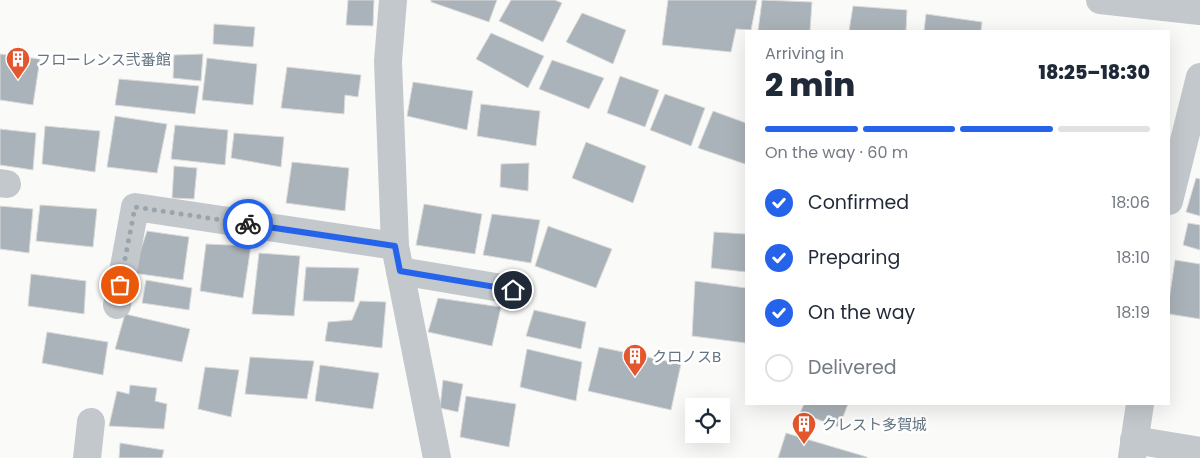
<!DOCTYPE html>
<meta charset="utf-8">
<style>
:root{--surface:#fff;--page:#f2f2f3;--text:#1f2937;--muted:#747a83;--line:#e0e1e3;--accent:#2563eb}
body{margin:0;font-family:Poppins,"Noto Sans JP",sans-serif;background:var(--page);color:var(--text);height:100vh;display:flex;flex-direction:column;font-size:19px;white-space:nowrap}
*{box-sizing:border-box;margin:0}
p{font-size:16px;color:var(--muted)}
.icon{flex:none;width:28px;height:28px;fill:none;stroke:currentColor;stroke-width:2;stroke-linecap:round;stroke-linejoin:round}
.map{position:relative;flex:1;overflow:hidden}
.panel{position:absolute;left:745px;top:30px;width:425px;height:375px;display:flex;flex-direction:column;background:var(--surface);border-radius:0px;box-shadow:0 5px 20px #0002}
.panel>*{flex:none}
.fabs{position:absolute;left:685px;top:398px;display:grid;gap:10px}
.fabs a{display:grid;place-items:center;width:45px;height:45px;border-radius:0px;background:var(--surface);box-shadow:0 5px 20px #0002;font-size:25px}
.pin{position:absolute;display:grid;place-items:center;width:42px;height:42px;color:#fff;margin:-21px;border:2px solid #fff;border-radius:50%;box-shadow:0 1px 5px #0007}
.courier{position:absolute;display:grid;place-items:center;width:50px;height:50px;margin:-25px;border:4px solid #2563eb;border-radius:50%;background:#fff;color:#222;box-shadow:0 1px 6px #0007}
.head em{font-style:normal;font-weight:800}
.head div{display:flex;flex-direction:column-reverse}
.head{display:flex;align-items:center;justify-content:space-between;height:85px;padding:0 20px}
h1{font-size:32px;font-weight:800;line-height:38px}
.bar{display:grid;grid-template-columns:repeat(4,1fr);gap:8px 5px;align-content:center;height:60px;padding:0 20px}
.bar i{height:6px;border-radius:4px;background:var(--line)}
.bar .current{background:var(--accent)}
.bar p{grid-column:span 4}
ol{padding:0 20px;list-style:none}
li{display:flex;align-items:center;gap:15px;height:55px}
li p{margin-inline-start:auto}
li .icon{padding:5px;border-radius:50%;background:var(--accent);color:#fff;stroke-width:4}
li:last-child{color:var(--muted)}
li i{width:28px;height:28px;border:2px solid var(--line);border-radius:50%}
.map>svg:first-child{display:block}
</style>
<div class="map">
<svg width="1200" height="458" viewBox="0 0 1200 458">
<rect width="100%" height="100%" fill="#fafaf8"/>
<!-- building -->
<g fill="#aab3b9" stroke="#dcdcda">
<path d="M348,0H374L373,26L346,25Z"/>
<path d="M431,0H497L489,22L431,2Z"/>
<path d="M511,0H555L562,3L543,42L499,21Z"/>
<path d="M668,0H757L751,30L736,29L731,52L662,45Z"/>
<path d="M762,0L812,2L810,31H758Z"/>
<path d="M853,6L907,10L906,31H849Z"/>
<path d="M582,13L626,30L613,64L566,42Z"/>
<path d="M926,14L982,22L981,31H924Z"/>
<path d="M214,24L255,27L253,47L213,44Z"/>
<path d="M491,33L544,56L528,88L476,59Z"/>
<path d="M0,54L40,59L33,105L0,100Z"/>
<path d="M203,54L201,81L173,78L174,55Z"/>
<path d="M207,58L257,64L253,105L202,100Z"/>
<path d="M552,60L604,78L589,109L539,89Z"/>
<path d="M287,67L361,75L358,97L345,95L344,114L281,108Z"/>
<path d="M620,76L659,90L645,127L607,113Z"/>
<path d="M119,79L199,86L195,114L115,105Z"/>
<path d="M413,82L473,91L467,130L407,116Z"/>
<path d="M665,94L705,108L691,146L650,130Z"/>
<path d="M481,104L540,111L536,146L477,136Z"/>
<path d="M713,111L746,123V160L745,164L698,148Z"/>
<path d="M115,116L167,124L157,173L107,167Z"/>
<path d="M175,125L228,130L225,165L171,159Z"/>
<path d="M45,126L100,131L95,172L42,164Z"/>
<path d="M0,129L36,133L33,170L0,165Z"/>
<path d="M234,133L284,137L281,167L231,158Z"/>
<path d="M586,142L646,166L633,203L572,178Z"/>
<path d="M292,162L349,168L345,211L286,203Z"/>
<path d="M529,163L528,191L500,187L501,164Z"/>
<path d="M174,166L197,168L194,199L172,198Z"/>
<path d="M1196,178L1200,179V216L1186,212Z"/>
<path d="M424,204L482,214L475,254L416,245Z"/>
<path d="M40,205L97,209L93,247L36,241Z"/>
<path d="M0,206L33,209L29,253L0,249Z"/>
<path d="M492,214L540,220L531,263L483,255Z"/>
<path d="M1188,223L1200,225V250L1183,245Z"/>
<path d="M548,226L612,249L596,288L535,266Z"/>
<path d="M147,231L189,237L183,280L133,273Z"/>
<path d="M714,232L746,234V272L711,268Z"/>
<path d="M206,244L251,246L243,298L200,291Z"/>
<path d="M259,253L300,256L294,316L252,314Z"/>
<path d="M1175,260L1200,264V319L1169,314V300Z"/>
<path d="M306,267L359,268L354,302L303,301Z"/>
<path d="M31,274L86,281L84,314L28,306Z"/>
<path d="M146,280L192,288L189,310L142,303Z"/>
<path d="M695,281L746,288V343L692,336Z"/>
<path d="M438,298L501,307L492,346L428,332Z"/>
<path d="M360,301L386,302L382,348L325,341L328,322L352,320Z"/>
<path d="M534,310L586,322L581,349L526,336Z"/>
<path d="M125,314L190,329L182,362L115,349Z"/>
<path d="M47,332L108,342L103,375L42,363Z"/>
<path d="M599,347L681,364L671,410L588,391Z"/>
<path d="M527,349L582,362L576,401L520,387Z"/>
<path d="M250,357L314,361L307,399L245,394Z"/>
<path d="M320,365L379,373L373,409L315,401Z"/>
<path d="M205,367L239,370L231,417L198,409Z"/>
<path d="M443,380L463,384L458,412L440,408Z"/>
<path d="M130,385L157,388L155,401L167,404L164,429L109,426L117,391L129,394Z"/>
<path d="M466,396L516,404L509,447L460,437Z"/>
<path d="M804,404H848L839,427L800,413Z"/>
<path d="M786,433L867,457V458H778Z"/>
<path d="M120,443L164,450L162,458H119Z"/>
</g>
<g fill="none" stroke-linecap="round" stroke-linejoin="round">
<!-- minor -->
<g stroke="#c3c8cc" stroke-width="28">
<path d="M393,0L388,61L395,246L437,458"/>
<path d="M1100,0L1200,11"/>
<path d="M0,183L7,184"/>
<path d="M1169,201L1200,77"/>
<path d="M400,271L513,290"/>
<path d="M117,305L135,207L395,246"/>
<path d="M1134,440L1200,451"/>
<path d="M1132,457L1140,404"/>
<path d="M87,458L91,422"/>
</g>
</g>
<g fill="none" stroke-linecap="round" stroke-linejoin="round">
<!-- done -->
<path stroke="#99a4ac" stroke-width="5" stroke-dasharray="0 9" d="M120,285L135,207L248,224"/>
<!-- route -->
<path stroke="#2563eb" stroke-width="6" d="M248,224L395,246L400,271L513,290"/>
</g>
<!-- icons -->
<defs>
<symbol id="building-pin" viewBox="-11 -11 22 30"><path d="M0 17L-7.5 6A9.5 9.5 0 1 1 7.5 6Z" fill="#e4572e" stroke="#fff"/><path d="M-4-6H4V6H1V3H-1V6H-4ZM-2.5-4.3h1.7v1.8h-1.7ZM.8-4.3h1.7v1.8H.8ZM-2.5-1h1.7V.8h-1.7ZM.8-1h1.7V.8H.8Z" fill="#fff"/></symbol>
</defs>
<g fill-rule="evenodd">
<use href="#building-pin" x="4" y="45" width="28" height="38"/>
<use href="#building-pin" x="621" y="342" width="28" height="38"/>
<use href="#building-pin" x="790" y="410" width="28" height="38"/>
</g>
<g text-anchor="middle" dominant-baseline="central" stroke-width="5" stroke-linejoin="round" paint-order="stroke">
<!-- poi labels -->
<g font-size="15" fill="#657683" stroke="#fff" text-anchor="start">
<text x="36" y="59">フローレンス弐番館</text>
<text x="652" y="356">クロノスB</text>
<text x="822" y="424">クレスト多賀城</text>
</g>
</g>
</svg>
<div class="fabs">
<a><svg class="icon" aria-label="locate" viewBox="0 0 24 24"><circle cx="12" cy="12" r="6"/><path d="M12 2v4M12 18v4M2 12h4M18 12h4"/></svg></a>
</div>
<div class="pin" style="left:120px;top:285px;background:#ea580c"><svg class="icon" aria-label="bag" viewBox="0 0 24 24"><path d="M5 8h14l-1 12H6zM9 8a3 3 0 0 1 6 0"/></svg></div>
<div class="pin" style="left:513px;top:290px;background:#1f2937"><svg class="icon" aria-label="home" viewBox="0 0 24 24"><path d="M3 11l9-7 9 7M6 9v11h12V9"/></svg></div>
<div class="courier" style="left:248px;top:224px"><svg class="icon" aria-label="bike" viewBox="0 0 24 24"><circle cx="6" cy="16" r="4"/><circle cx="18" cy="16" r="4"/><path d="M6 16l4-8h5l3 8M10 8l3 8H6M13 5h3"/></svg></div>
<section class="panel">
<div class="head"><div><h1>2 min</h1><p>Arriving in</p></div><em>18:25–18:30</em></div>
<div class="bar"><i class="current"></i><i class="current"></i><i class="current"></i><i></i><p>On the way · 60 m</p></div>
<ol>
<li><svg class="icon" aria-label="check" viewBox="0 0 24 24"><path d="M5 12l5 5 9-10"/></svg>Confirmed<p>18:06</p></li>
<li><svg class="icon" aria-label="check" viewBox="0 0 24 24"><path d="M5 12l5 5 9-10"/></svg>Preparing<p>18:10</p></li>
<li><svg class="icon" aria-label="check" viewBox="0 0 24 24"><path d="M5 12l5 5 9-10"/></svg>On the way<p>18:19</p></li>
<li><i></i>Delivered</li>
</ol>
</section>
</div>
